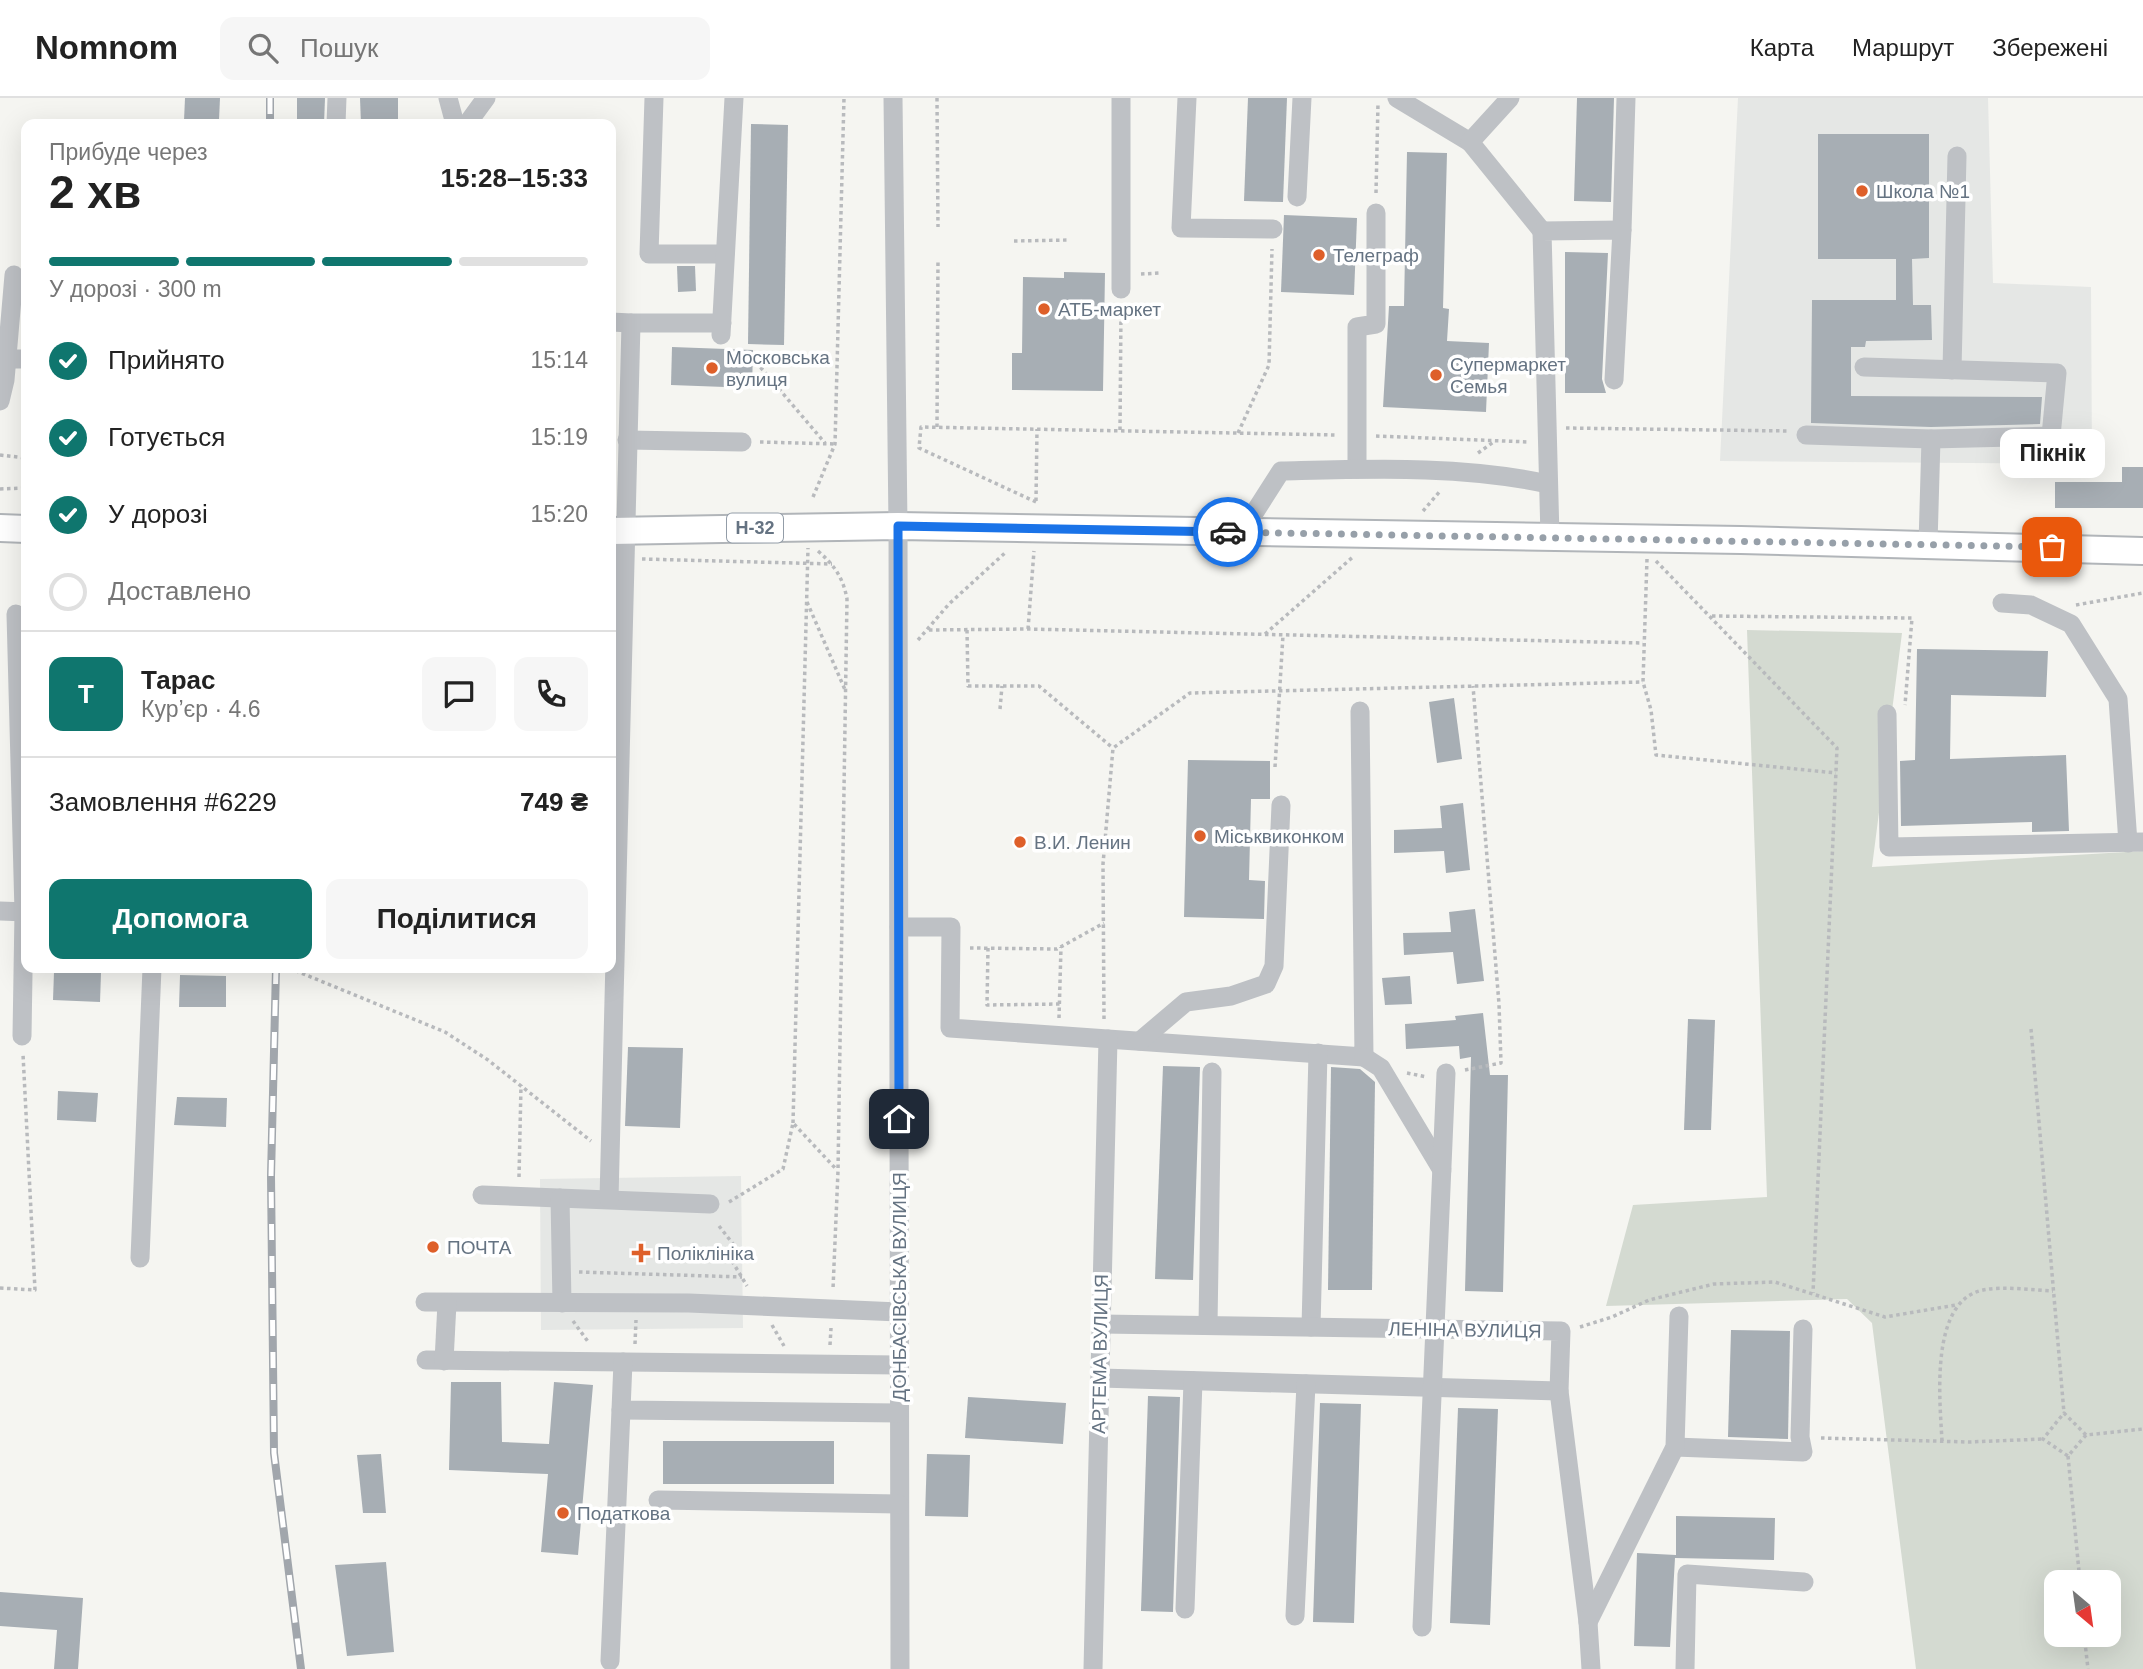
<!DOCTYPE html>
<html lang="uk">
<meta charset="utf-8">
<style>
:root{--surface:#fff;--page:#f6f6f6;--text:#222;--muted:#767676;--line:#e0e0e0;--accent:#0f766e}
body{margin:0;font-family:Helvetica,sans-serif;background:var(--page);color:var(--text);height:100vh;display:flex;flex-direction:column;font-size:26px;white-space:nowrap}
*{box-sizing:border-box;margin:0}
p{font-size:23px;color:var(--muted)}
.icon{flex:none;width:38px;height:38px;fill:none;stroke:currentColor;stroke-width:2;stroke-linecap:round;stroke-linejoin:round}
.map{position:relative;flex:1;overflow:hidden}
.details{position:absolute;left:21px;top:21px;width:595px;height:854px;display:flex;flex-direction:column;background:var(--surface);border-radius:14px;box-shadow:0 7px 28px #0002}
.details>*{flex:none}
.needle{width:46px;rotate:151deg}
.tools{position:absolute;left:2044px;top:1472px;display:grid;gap:14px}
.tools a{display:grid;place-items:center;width:77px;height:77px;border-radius:14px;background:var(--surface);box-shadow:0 7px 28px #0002;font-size:35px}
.pin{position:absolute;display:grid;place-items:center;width:60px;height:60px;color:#fff;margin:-30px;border-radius:14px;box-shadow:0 4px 10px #0006}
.courier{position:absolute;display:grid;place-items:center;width:70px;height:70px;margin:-35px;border:5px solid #1a73e8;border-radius:50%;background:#fff;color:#222;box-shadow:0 2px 9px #0007}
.bubble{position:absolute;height:49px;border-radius:14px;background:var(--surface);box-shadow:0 7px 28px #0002;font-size:23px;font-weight:700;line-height:49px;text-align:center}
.overview em{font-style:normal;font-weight:700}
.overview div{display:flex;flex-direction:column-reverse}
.overview{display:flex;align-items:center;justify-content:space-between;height:119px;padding:0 28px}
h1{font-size:46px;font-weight:700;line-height:52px}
.bar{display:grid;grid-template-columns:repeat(4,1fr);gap:10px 7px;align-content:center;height:84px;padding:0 28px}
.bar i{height:9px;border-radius:5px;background:var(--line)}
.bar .active{background:var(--accent)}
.bar p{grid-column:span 4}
.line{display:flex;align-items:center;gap:18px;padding:0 28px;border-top:2px solid var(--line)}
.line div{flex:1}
.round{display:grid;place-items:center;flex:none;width:74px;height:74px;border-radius:14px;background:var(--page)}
ol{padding:0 28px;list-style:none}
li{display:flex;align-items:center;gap:21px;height:77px}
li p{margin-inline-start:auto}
li .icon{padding:7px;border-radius:50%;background:var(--accent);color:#fff;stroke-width:4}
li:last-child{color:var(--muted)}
li i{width:38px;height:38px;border:4px solid var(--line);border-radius:50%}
.button{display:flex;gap:14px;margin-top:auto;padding:14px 28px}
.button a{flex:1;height:80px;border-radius:14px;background:var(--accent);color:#fff;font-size:28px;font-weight:700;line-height:80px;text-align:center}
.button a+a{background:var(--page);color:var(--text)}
header{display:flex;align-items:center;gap:42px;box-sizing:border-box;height:98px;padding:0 35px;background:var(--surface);border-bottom:2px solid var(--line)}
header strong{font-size:33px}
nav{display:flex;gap:38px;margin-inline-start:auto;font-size:24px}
.search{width:490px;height:63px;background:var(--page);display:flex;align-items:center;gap:18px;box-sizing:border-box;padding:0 24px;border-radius:14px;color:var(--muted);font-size:26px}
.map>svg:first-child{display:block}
</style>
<header>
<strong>Nomnom</strong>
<div class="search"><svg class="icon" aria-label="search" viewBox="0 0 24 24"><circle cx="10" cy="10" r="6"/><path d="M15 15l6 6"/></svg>Пошук</div>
<nav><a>Карта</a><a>Маршрут</a><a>Збережені</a></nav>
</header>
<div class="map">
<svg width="2143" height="1571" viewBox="0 0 2143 1571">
<rect width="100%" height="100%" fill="#f5f5f1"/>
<!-- built -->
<g fill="#e5e7e5">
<path d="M1738,0H1988L1993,185L2091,189L2092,366L1720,363Z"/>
<path d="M741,1078L743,1230L541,1232L540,1081Z"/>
</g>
<!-- green -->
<path fill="#d4dad1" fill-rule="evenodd" d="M1747,532L1902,535L1872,769L2143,753V1571H1916L1872,1225L1847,1201L1606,1208L1633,1107L1767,1099ZM2056,1484H2109V1536H2056Z"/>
<!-- building -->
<g fill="#a7aeb4">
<path d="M185,0H220L219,22L184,23Z"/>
<path d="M297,0H325L324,26H297Z"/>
<path d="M360,0H398V26H361Z"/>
<path d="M1248,0H1287L1283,104L1244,103Z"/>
<path d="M1577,0H1614L1611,104L1574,103Z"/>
<path d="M751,26L788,27L784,247L748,246Z"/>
<path d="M1818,36H1929V160L1912,161L1913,207H1931L1932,242L1866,243L1865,249H1851V298L2042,299L2040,326L1931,329L1811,325L1812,202H1896V161H1818Z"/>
<path d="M1407,54L1447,55L1443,210L1449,211L1447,243L1489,245L1486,314L1383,309L1389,208H1404Z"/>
<path d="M1284,117L1357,120L1354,197L1281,194Z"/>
<path d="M1565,154L1608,155L1602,281L1606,295H1565Z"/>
<path d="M677,168H695L696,193L678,194Z"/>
<path d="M1064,174L1105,175L1103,293L1012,292V255H1022L1023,179L1064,180Z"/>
<path d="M672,249L753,252L752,290L671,287Z"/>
<path d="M2122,369H2143V410H2055V384H2122Z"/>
<path d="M1917,551L2048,553L2046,599L1951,597L1950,661L2066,657L2069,733L2032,734V724L1901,728L1900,663L1915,662Z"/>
<path d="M1454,600L1462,661L1437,665L1429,604Z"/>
<path d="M1188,662L1270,663V701H1251L1249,782L1265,783L1264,821L1184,819Z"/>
<path d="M1463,705L1470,772L1446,775L1444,753L1394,755V732L1442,730L1440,708Z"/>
<path d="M1475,811L1484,883L1457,886L1453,854L1404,857L1403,835L1451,834L1449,814Z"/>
<path d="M54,874L101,875L100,904L53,902Z"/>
<path d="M180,877L226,878V909H179Z"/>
<path d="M1410,878L1412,906L1385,907L1382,880Z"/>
<path d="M1483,915L1490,977H1508L1503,1194L1465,1193L1471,959L1460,961L1459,948L1406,951L1405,926L1456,922L1455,918Z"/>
<path d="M1688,921L1715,922L1711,1032H1684Z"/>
<path d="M628,949L683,950L680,1030L625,1028Z"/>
<path d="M1163,968L1200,969L1193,1182L1155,1181Z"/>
<path d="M1331,969L1360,971L1375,984L1372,1192H1328Z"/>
<path d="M58,993L98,995L96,1024L57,1022Z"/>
<path d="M177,999L227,1000L226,1029L174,1027Z"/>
<path d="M1731,1232L1790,1233L1788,1341L1728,1339Z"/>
<path d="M451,1284H501L502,1344L549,1346L554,1284L593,1287L578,1457L541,1454L548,1376L449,1372Z"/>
<path d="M1148,1298L1180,1299L1173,1514L1141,1513Z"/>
<path d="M968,1299L1066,1305L1063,1346L965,1340Z"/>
<path d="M1320,1305L1361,1306L1354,1525L1313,1524Z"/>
<path d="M1458,1310L1498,1311L1490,1527L1450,1525Z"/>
<rect x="663" y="1343" width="171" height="43"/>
<path d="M381,1356L386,1415H363L357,1357Z"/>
<path d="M927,1356L970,1357L968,1419L925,1418Z"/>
<path d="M1676,1418L1775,1420L1774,1462L1675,1460L1670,1549L1634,1548L1637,1455L1676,1457Z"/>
<path d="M386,1464L394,1554L347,1558L335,1467Z"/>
<path d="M0,1494L83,1500L78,1571H54L57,1532L0,1528Z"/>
</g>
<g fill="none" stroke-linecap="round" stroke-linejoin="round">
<defs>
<g id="major">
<path d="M0,430L26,431"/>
<path d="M611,433L898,428L1741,442L2143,453"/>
</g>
</defs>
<!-- major casing -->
<use href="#major" stroke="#b1b5b9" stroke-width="30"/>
<!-- path -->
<g stroke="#b8babd" stroke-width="3.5" stroke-dasharray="3.5 3.5" stroke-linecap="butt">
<path d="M937,0L938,129"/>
<path d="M1376,95L1378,5"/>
<path d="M1014,143L1070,142"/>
<path d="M1141,176L1160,175"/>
<path d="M756,264L825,345"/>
<path d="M937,329L938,161"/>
<path d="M1566,330L1789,333"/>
<path d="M1120,332L1121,210"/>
<path d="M1238,335L1269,267L1272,151"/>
<path d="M1376,338L1529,344"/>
<path d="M760,344L835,346"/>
<path d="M1478,355L1495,343"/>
<path d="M0,357L26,360"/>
<path d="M0,391L26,390"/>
<path d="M813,399L835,346L844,0"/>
<path d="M1036,403L1037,331"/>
<path d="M1036,404L919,350L921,329L1337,337"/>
<path d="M1423,413L1441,392"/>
<path d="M818,453C834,467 843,479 847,501L838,1073L833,1191"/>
<path d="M642,461L832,466"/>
<path d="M1647,461L1643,584L1651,612L1656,657L1836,675"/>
<path d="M1656,463L1837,650L1813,1195"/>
<path d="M807,504L846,594"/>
<path d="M2076,507L2143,495"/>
<path d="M1712,518L1912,520L1905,607"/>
<path d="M1028,531L1034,453"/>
<path d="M929,532L1028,531L1643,545"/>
<path d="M967,532L968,588H1039L1113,650"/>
<path d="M1265,536L1354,458"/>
<path d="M918,542L949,506L1006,454"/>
<path d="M1000,611L1002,588"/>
<path d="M1275,669L1283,537"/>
<path d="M970,850L1057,851L1104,825"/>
<path d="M988,850L987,907L1060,906"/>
<path d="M289,870L445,934L488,962L591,1043"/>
<path d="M1059,920L1061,849"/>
<path d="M1104,921L1103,766L1113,650L1190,595L1643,584"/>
<path d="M2031,931L2064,1315"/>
<path d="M1465,972L1501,965L1499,906L1473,588"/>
<path d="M1407,975L1427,979"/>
<path d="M793,1025L808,450"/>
<path d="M519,1079L521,987"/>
<path d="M729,1104L783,1071L793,1025L837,1072"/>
<path d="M719,1128L744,1160"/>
<path d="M732,1163L747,1188"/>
<path d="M579,1174L742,1179"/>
<path d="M0,1190L35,1192L23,956"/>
<path d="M573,1223L589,1245"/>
<path d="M772,1227L784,1248"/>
<path d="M1580,1229L1612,1219L1649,1202L1714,1186L1775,1184L1885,1219L1956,1207"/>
<path d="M635,1246L636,1222"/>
<path d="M830,1247L831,1230"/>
<path d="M2086,1337L2064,1315L2043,1341L2068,1358L2086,1337L2143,1331"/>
<path d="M1821,1340L1969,1344L2043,1341"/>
<path d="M1942,1343C1940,1303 1929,1203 1983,1192C2004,1188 2031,1192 2053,1193"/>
<path d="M2068,1358L2080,1484"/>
<path d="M2084,1536L2088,1571"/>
</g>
<!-- minor -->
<g stroke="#bec1c5" stroke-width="19">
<path d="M448,0L455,26"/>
<path d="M654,0L649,156H725"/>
<path d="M893,0L898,428L900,1571"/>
<path d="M1121,0V191"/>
<path d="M1187,0L1181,130L1273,131"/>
<path d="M1397,0L1470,44"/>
<path d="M1510,0L1470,44L1542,133"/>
<path d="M336,26L337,0"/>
<path d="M467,26L486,0"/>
<path d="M1297,99L1302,0"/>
<path d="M1622,132L1626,0"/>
<path d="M611,224L631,225"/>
<path d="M721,237L734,0"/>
<path d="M7,261H26"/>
<path d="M1952,272L1957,58"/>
<path d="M0,303L5,282L14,177"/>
<path d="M1806,337L1931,341L2051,338L2057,275L1864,269"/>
<path d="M627,342L742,344"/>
<path d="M1357,371V229L1376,226V115"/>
<path d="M1242,434L1281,373C1369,371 1462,367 1548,386"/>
<path d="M1550,439L1542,133L1622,132L1614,282"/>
<path d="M1928,446L1931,341"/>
<path d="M2002,505L2031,507L2071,526L2118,601L2128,745"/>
<path d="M16,516L24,814L22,938"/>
<path d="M1887,616L1889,749L2143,744"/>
<path d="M0,813L26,814"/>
<path d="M899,829H951L950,930L1364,959L1360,613"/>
<path d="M1140,943L1186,904L1231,898L1266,886L1274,868L1281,707"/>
<path d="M1364,959L1381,970L1442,1072"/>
<path d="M482,1097L710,1106"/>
<path d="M560,1100L562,1205"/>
<path d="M609,1101L631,225H722"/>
<path d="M140,1160L152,870"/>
<path d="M425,1204L689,1205L899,1214"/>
<path d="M1208,1227L1212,974"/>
<path d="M1311,1229L1318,955"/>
<path d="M426,1262L899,1267"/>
<path d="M444,1263L447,1205"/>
<path d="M623,1264L621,1312L899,1315"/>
<path d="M1100,1280L1559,1293L1561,1233L1101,1226"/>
<path d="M1559,1293L1588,1524L1591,1571"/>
<path d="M1675,1349L1803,1354L1800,1339L1803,1231"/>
<path d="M658,1402L899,1406"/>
<path d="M1185,1511L1193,1283"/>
<path d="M1295,1518L1306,1286"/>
<path d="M1588,1524L1675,1349L1679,1218"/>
<path d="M1422,1529L1446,975"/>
<path d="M610,1563L621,1312"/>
<path d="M1093,1571L1108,941"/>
<path d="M1685,1571L1687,1476L1804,1484"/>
</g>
<!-- major -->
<use href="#major" stroke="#fff" stroke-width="26"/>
<defs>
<g id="rail">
<path d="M270,0V26"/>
<path d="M276,870L271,1078L274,1355L301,1571"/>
</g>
</defs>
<!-- rail casing -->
<use href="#rail" stroke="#a1a6ac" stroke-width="8"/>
<!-- rail -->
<use href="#rail" stroke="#fff" stroke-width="5" stroke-dasharray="16" stroke-linecap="butt"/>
</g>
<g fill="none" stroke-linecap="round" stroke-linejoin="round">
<!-- done -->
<path stroke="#97a0a9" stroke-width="7" stroke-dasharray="0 12.6" d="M1228,434L2052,449"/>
<!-- route -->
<path stroke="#1a73e8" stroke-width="9" d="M899,1021L898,428L1228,434"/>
</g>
<!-- markers -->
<g fill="#de5f29" stroke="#fff" stroke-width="2.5">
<circle cx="1862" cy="93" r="7"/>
<circle cx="1319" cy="157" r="7"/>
<circle cx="1044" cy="211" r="7"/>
<circle cx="712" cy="270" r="7"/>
<circle cx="1436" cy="277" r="7"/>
<circle cx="1200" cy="738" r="7"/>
<circle cx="1020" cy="744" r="7"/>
<circle cx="433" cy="1149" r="7"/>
<path d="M637.5 1144.5h7v7h7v7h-7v7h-7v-7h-7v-7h7z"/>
<circle cx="563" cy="1415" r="7"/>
</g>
<g text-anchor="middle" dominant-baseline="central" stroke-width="7" stroke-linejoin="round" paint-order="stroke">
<!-- shield labels -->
<rect fill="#fff" stroke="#939da8" stroke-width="2" x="727" y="415.5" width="56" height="29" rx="5"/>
<g font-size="18" font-weight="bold" fill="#657382">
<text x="755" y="430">Н-32</text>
</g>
<!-- poi labels -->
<g font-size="19" fill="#657382" stroke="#fff" text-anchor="start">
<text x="1876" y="93">Школа №1</text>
<text x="1333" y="157">Телеграф</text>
<text x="1058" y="211">АТБ-маркет</text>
<text x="726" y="259">Московська<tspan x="726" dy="22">вулиця</tspan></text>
<text x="1450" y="266">Супермаркет<tspan x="1450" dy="22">Семья</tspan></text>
<text x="1214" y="738">Міськвиконком</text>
<text x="1034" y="744">В.И. Ленин</text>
<text x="447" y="1149">ПОЧТА</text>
<text x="657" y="1155">Поліклініка</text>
<text x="577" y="1415">Податкова</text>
</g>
<!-- street labels -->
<g font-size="19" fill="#657382" stroke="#fff">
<text transform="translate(899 1189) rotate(-90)">ДОНБАСІВСЬКА ВУЛИЦЯ</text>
<text transform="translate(1465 1232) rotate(1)">ЛЕНІНА ВУЛИЦЯ</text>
<text transform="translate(1100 1256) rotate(-89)">АРТЕМА ВУЛИЦЯ</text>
</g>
</g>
</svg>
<div class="tools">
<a><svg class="needle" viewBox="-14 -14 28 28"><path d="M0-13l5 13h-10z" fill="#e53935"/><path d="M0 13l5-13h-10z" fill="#767676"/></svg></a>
</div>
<div class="pin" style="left:2052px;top:449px;background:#ea580c"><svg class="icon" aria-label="bag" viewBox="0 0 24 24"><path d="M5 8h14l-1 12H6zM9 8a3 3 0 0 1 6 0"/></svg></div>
<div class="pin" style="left:899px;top:1021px;background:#1f2937"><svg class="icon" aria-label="home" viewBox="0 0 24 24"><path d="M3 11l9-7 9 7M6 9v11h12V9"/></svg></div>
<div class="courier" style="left:1228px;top:434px"><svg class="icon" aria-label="car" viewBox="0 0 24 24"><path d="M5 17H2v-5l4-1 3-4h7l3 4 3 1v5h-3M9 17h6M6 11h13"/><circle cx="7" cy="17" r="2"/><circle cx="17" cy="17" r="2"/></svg></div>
<div class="bubble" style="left:2000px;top:331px;width:105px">Пікнік</div>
<section class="details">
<div class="overview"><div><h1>2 хв</h1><p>Прибуде через</p></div><em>15:28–15:33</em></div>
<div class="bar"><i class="active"></i><i class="active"></i><i class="active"></i><i></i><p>У дорозі · 300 m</p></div>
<ol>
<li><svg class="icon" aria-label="check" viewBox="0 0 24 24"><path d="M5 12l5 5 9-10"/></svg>Прийнято<p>15:14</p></li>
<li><svg class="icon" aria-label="check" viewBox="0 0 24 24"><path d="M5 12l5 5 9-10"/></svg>Готується<p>15:19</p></li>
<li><svg class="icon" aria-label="check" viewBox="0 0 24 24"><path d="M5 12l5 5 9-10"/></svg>У дорозі<p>15:20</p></li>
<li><i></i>Доставлено</li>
</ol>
<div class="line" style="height:126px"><b class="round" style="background:var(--accent);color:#fff">Т</b><div><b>Тарас</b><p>Кур’єр · 4.6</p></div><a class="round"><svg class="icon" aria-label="chat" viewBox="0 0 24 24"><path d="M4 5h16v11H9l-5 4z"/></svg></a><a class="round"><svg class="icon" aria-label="phone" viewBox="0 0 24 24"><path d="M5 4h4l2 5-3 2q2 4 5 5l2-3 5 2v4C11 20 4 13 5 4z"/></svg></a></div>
<div class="line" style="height:91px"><div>Замовлення #6229</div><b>749 ₴</b></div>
<div class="button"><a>Допомога</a><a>Поділитися</a></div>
</section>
</div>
